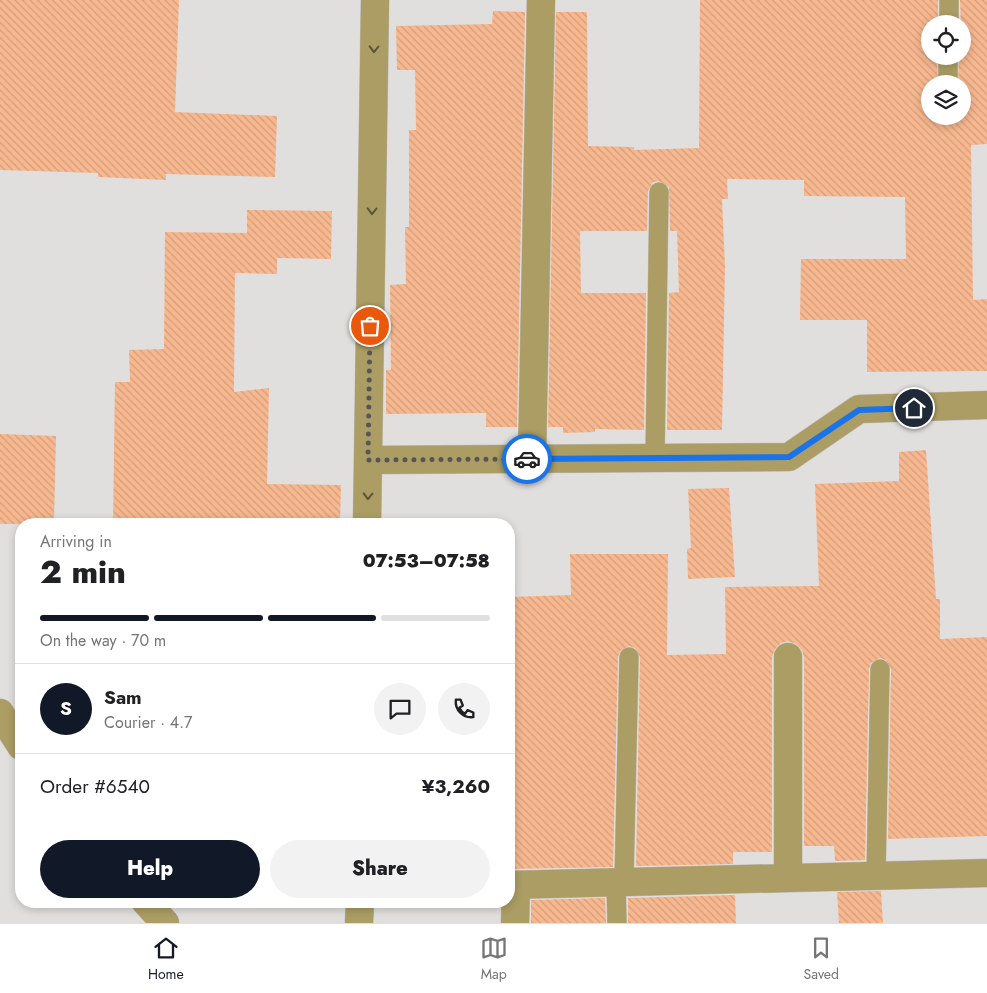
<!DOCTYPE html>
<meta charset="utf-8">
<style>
:root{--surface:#fff;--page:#f2f2f2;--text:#202124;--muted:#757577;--line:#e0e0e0;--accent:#111827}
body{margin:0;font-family:Jost,sans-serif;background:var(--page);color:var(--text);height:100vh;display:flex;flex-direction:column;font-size:19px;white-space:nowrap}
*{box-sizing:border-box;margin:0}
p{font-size:16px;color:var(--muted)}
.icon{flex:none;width:28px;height:28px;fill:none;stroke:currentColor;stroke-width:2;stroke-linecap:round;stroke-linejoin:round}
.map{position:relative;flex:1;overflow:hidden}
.sheet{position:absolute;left:15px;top:518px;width:500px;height:390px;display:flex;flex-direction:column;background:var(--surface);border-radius:20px;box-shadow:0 2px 8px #0003}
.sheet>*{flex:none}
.tools{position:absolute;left:921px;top:15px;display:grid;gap:10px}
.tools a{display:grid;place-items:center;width:50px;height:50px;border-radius:50%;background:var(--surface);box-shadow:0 2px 8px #0003;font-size:25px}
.pin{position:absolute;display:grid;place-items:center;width:42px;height:42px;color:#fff;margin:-21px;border:2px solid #fff;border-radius:50%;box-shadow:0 1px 5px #0007}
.courier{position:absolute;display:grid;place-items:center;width:50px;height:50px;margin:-25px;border:4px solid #1a73e8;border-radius:50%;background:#fff;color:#222;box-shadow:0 1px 6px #0007}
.overview em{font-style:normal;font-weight:800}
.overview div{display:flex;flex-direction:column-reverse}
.overview{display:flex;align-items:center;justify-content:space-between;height:85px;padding:0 25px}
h1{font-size:32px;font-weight:800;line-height:38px}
.bar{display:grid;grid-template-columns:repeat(4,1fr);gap:8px 5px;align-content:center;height:60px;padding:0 25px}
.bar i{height:6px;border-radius:4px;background:var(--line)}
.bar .selected{background:var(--accent)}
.bar p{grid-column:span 4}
.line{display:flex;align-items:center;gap:12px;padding:0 25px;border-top:1px solid var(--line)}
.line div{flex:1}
.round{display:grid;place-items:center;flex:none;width:52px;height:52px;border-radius:26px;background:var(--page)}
.action{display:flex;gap:10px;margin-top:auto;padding:10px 25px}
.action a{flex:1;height:58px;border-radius:30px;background:var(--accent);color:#fff;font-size:20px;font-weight:800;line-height:58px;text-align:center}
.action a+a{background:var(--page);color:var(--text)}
.tab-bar{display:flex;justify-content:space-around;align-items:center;height:70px;border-top:1px solid var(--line);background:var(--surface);font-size:14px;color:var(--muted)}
.tab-bar a{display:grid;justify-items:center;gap:2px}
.tab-bar .selected{color:var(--accent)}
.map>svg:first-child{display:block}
</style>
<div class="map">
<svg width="987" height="923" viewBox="0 0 987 923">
<defs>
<pattern id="building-back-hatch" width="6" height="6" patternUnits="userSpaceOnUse" patternTransform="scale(1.25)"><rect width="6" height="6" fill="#f7b890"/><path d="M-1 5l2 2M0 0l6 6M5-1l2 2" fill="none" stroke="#d39d7b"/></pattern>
</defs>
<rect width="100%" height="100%" fill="#e1dfdd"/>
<!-- building -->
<g fill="url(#building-back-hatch)">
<path d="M0,0H179L175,112L277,116L275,177L166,174V180L98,177V173L0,170Z"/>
<path d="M700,0H938V24H930V56H937L938,84H930V116H962V84H958L959,56H962L960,0H987V144L971,145L973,300L987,299V371L867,372V320H800L801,259H906L905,197L804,196V180L727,179L728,199H722L725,266L722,430H667L669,293L679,292L677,231H670L669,187L659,181L653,182L648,191L647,231H580L581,293H646L644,430L595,429V432L563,433V427H548L556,12H587L588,146L634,147V150L699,148Z"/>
<path d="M493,11L525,12L517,427H486V413L386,414V370H391L390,285L406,284L405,227H409V130H416L415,70H397L396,26L492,24Z"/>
<path d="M247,210L332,211L331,259L277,258V274L235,273L234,392L269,388L267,484L341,485L340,524H113L115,382H130L129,350L164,349L165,232L247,233Z"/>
<path d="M0,434L56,436L54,524H0Z"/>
<path d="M926,450L936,599H940V639L987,637V836L888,839L891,669L886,660L880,658L871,663L869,669L865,860L835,861L834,846H804V657L802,650L796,644L788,641L781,643L775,649L772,657V852H733V864L636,866L640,657L635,648L629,646L620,651L618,657L613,867L509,869V734H515L514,653H509V597L571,595L570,554H668L667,655L726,654L725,587L819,586L815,484L899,481V452Z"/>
<path d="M729,488L735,577L688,579L687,549L691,548L688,489Z"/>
<path d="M881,891L883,923H839L837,892Z"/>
<path d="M735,895L736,923H628V898Z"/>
<path d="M605,898L606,923H531V900Z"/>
</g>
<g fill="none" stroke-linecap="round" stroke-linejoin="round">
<defs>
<g id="lane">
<path d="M949,24V0"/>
<path d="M948,80V56"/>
<path d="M655,458L659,192"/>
<path d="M876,876L880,669"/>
<path d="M624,881L629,657"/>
<path d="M616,882L617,923"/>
</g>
<g id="street">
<path d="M532,458L541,0"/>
<path d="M369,460L789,457L859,409L987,405"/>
<path d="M367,524L375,0"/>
<path d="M0,713L21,746"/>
<path d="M788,877V657"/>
<path d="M509,885L987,873"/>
<path d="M145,901L165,923"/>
<path d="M359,923L360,901"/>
<path d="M515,923L516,885"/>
</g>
</defs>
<!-- lane casing -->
<use href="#lane" stroke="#bfbdbc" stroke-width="20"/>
<!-- street casing -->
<use href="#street" stroke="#bfbdbc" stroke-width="29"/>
<!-- lane -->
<use href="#lane" stroke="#ab9d64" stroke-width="19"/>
<!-- street -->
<use href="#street" stroke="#ab9d64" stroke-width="28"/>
</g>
<!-- one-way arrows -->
<defs><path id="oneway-chevron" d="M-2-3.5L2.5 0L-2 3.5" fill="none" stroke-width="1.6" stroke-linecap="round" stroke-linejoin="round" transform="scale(1.25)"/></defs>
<g stroke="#5c5538">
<use href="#oneway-chevron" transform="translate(374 49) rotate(91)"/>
<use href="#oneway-chevron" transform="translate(372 211) rotate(91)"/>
<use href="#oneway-chevron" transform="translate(368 496) rotate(91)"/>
</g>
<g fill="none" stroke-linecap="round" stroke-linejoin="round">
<!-- done -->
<path stroke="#585655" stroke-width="5" stroke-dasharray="0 9" d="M370,326L368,460L527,459"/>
<!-- route -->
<path stroke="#1a73e8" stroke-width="6" d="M527,459L789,457L859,410L914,408"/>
</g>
</svg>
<div class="tools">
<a><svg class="icon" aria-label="locate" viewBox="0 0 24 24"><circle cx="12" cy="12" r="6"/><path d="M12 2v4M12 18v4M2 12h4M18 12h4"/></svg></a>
<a><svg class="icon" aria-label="layers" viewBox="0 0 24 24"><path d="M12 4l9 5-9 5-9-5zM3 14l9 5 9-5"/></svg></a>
</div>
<div class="pin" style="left:370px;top:326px;background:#ea580c"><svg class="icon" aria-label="bag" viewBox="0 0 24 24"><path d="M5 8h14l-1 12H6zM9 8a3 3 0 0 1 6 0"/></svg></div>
<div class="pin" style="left:914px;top:408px;background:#1f2937"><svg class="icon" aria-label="home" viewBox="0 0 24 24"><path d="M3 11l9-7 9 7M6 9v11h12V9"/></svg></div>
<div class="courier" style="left:527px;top:459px"><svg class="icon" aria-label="car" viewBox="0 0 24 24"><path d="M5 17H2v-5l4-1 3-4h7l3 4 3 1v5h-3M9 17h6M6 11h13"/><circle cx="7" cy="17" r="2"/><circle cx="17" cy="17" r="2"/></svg></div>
<section class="sheet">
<div class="overview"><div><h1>2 min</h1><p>Arriving in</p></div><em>07:53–07:58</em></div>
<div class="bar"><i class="selected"></i><i class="selected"></i><i class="selected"></i><i></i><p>On the way · 70 m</p></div>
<div class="line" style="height:90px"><b class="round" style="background:var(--accent);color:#fff">S</b><div><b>Sam</b><p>Courier · 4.7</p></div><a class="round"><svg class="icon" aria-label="chat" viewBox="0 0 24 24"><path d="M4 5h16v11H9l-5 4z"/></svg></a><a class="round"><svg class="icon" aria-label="phone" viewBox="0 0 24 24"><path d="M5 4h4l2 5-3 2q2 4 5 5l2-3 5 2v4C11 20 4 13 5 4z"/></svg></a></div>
<div class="line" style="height:65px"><div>Order #6540</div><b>¥3,260</b></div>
<div class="action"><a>Help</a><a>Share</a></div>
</section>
</div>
<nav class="tab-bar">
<a class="selected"><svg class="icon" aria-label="home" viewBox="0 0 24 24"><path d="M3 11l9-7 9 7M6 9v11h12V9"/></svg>Home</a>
<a><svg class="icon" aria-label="map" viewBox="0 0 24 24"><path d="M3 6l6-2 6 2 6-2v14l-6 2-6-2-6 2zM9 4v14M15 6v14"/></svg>Map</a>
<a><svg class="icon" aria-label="saved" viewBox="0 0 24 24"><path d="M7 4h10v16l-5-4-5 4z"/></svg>Saved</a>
</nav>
